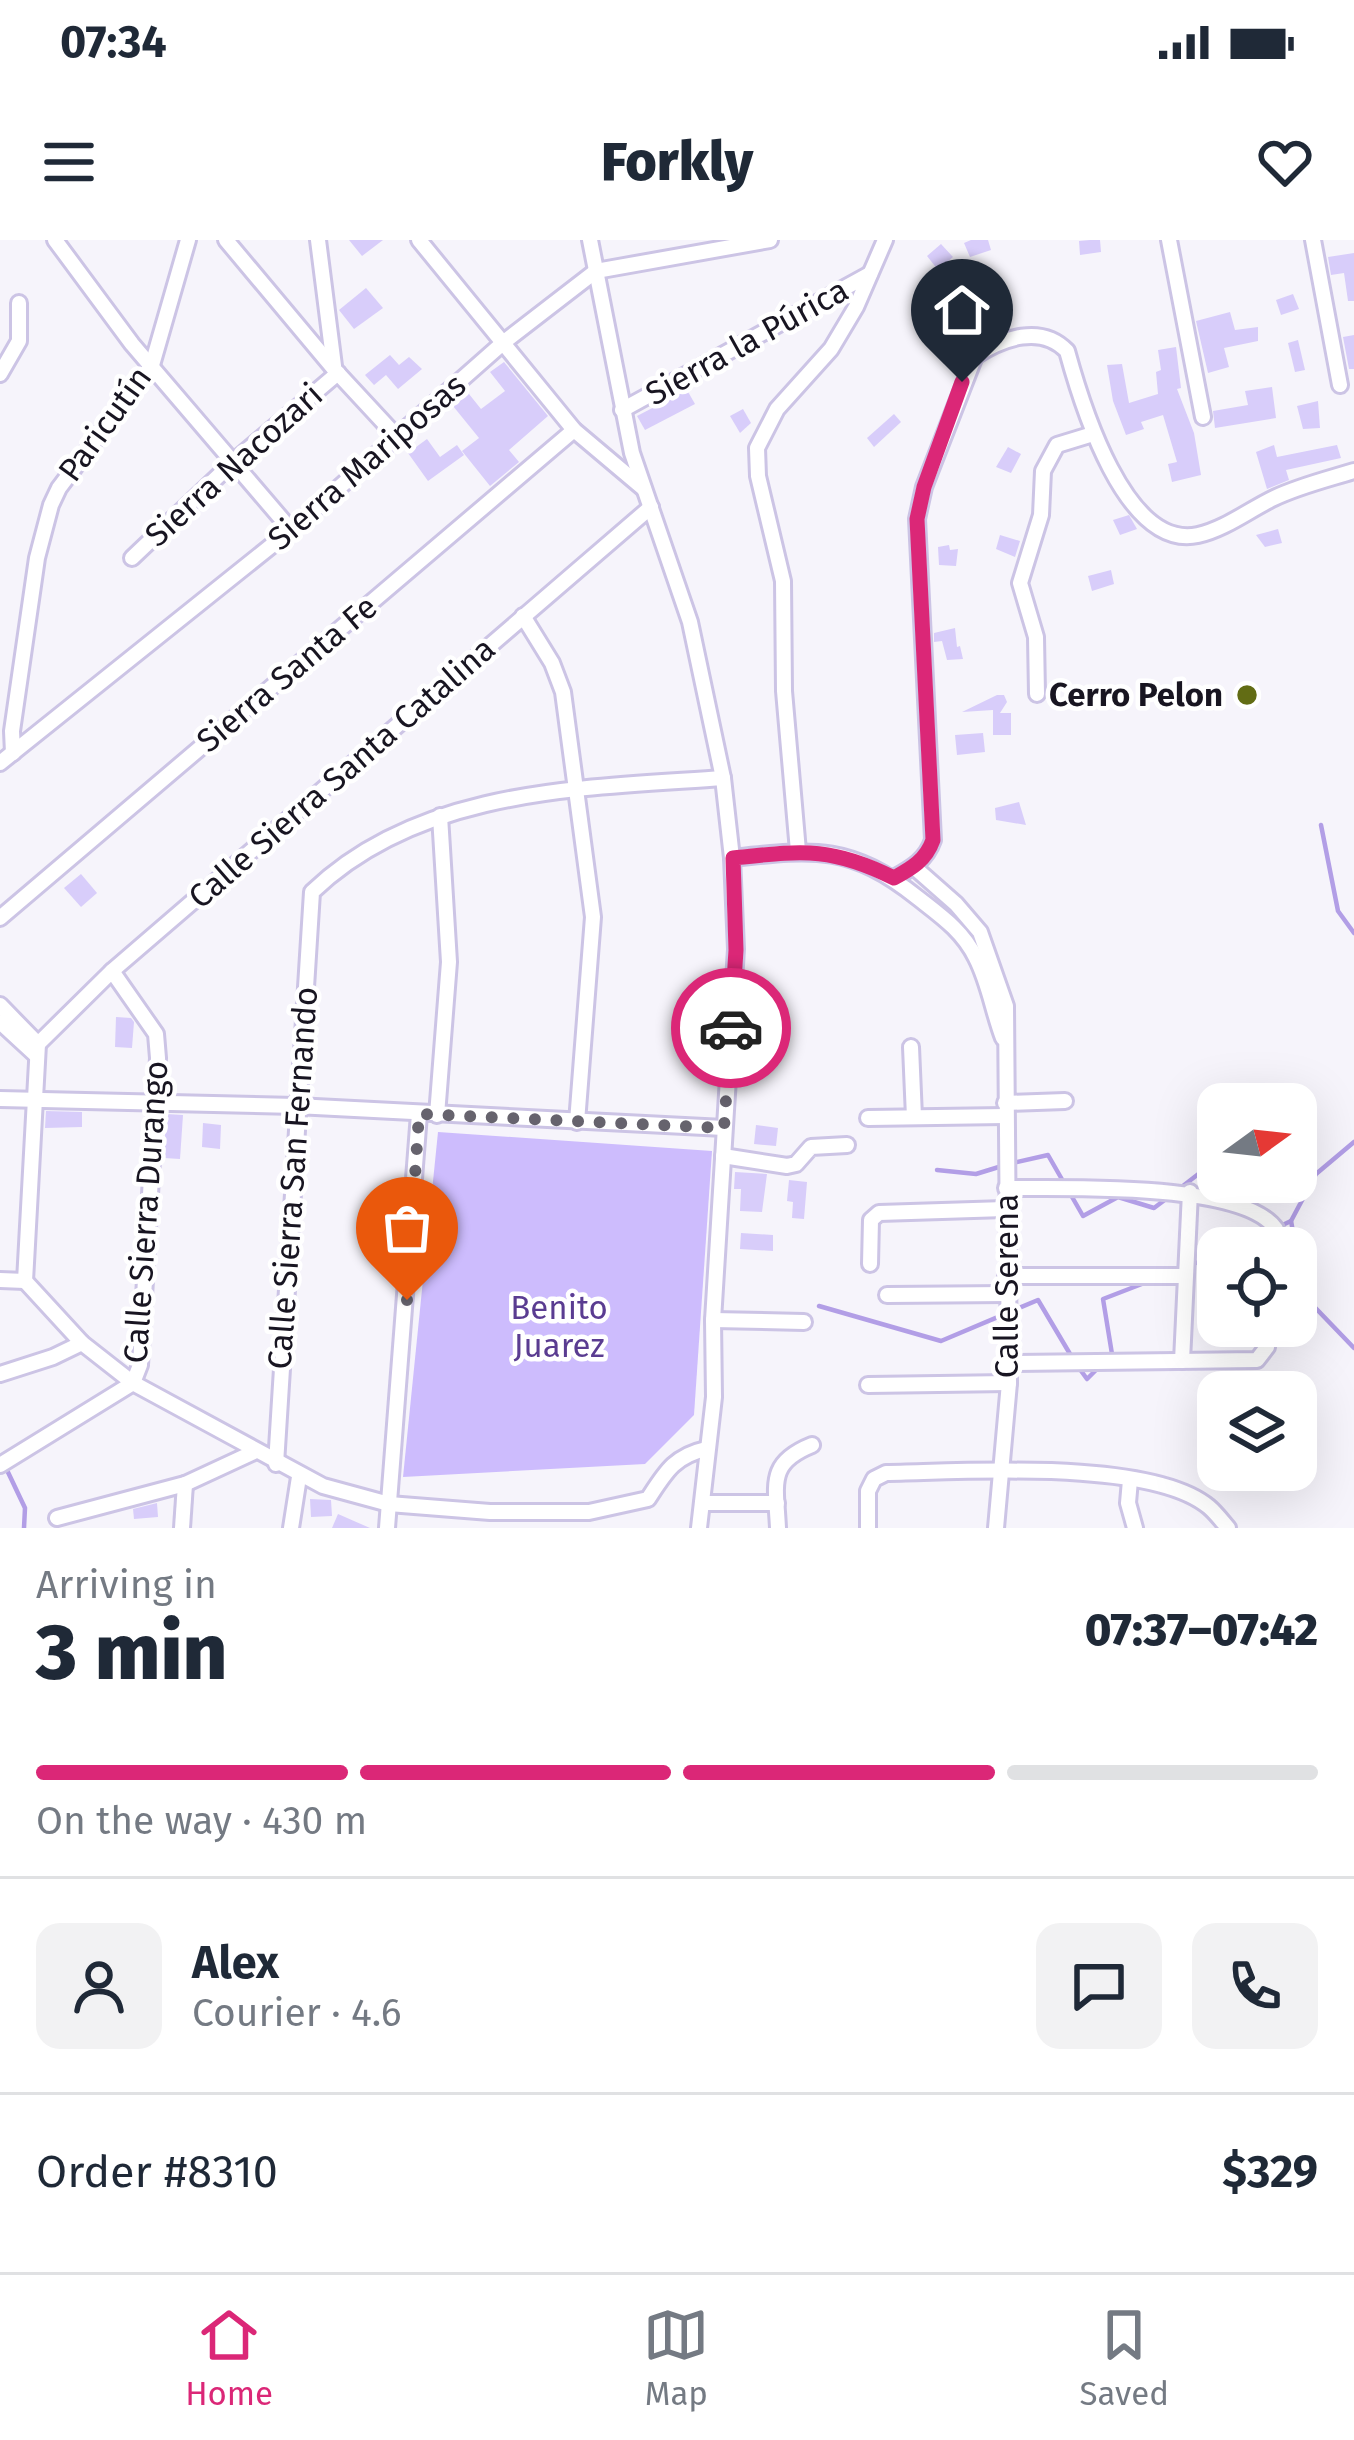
<!DOCTYPE html>
<meta charset="utf-8">
<style>
:root{--surface:#fff;--page:#f2f2f3;--text:#1f2937;--muted:#747a83;--line:#e0e1e3;--accent:#db2777}
body{margin:0;font-family:"Fira Sans",sans-serif;background:var(--page);color:var(--text);height:100vh;display:flex;flex-direction:column;font-size:45px;white-space:nowrap}
*{box-sizing:border-box;margin:0}
p{font-size:39px;color:var(--muted)}
.icon{flex:none;width:66px;height:66px;fill:none;stroke:currentColor;stroke-width:2;stroke-linecap:round;stroke-linejoin:round}
.map{position:relative;height:1288px;overflow:hidden}
.panel{display:flex;flex-direction:column;background:var(--surface);flex:1}
.panel>*{flex:none}
.needle{width:78px;rotate:75deg}
.controls{position:absolute;left:1197px;top:843px;display:grid;gap:24px}
.controls a{display:grid;place-items:center;width:120px;height:120px;border-radius:24px;background:var(--surface);box-shadow:0 12px 48px #0002;font-size:60px}
.pin{position:absolute;display:grid;place-items:center;width:102px;height:102px;color:#fff;margin:-123px -51px;border-radius:50% 50% 50% 0;rotate:-45deg;box-shadow:0 0 12px #0007}
.pin .icon{rotate:45deg}
.courier{position:absolute;display:grid;place-items:center;width:120px;height:120px;margin:-60px;border:9px solid #db2777;border-radius:50%;background:#fff;color:#222;box-shadow:0 3px 15px #0007}
.head em{font-style:normal;font-weight:800}
.head div{display:flex;flex-direction:column-reverse}
.head{display:flex;align-items:center;justify-content:space-between;height:204px;padding:0 36px}
h1{font-size:78px;font-weight:800;line-height:90px}
.bar{display:grid;grid-template-columns:repeat(4,1fr);gap:18px 12px;align-content:center;height:144px;padding:0 36px}
.bar i{height:15px;border-radius:9px;background:var(--line)}
.bar .on{background:var(--accent)}
.bar p{grid-column:span 4}
.line{display:flex;align-items:center;gap:30px;padding:0 36px;border-top:3px solid var(--line)}
.line div{flex:1}
.round{display:grid;place-items:center;flex:none;width:126px;height:126px;border-radius:24px;background:var(--page)}
.status{display:flex;justify-content:space-between;align-items:center;height:84px;padding:0 60px;background:var(--surface);direction:ltr}
.status svg{height:33px;fill:currentColor}
header{display:flex;justify-content:space-between;align-items:center;height:156px;padding:0 36px;background:var(--surface);font-size:54px;font-weight:800}
.tab-bar{display:flex;justify-content:space-around;align-items:center;height:168px;border-top:3px solid var(--line);background:var(--surface);font-size:33px;color:var(--muted)}
.tab-bar a{display:grid;justify-items:center;gap:6px}
.tab-bar .on{color:var(--accent)}
.map>svg:first-child{display:block}
</style>
<div class="status"><b>07:34</b><svg viewBox="0 0 49 12"><path d="M0 12V9h3v3zM5 12V6h3v6zM10 12V3h3v9zM15 12V0h3v12zM26 1h20v11H26zM47 4h2v5h-2z"/></svg></div>
<header><svg class="icon" aria-label="menu" viewBox="0 0 24 24"><path d="M4 6h16M4 12h16M4 18h16"/></svg>Forkly<svg class="icon" aria-label="heart" viewBox="0 0 24 24"><path d="M12 20l-8-8c-3-5 5-10 8-4 3-6 11-1 8 4z"/></svg></header>
<div class="map">
<svg width="1354" height="1288" viewBox="0 0 1354 1288">
<rect width="100%" height="100%" fill="#f6f4fb"/>
<!-- green -->
<path fill="#cdbcfd" d="M438,892L712,911L694,1175L645,1224L403,1237Z"/>
<g fill="none" stroke-linecap="round" stroke-linejoin="round">
<!-- stream -->
<g stroke="#b29ee6" stroke-width="4.5">
<path d="M1321,585L1338,671L1354,693"/>
<path d="M1013,923L1048,915L1083,976L1118,957L1154,968L1170,956"/>
<path d="M937,930L976,934L1002,926"/>
<path d="M1296,939L1314,935"/>
<path d="M1222,942L1244,952L1285,942"/>
<path d="M1179,949L1201,932L1218,940"/>
<path d="M1291,981L1296,1008"/>
<path d="M1234,1008L1291,981L1316,934L1354,902"/>
<path d="M1296,1010L1304,1056L1354,1108"/>
<path d="M1191,1025L1218,1014"/>
<path d="M819,1066L941,1101L1038,1060L1073,1119"/>
<path d="M1107,1119L1112,1114L1103,1059L1147,1042"/>
<path d="M1079,1128L1087,1139L1099,1127"/>
<path d="M6,1228L25,1268L24,1288"/>
</g>
</g>
<!-- building -->
<g fill="#d8cdfa">
<path d="M349,0H383L362,16Z"/>
<path d="M971,0H988L991,10L970,17L964,3Z"/>
<path d="M1090,0H1100L1101,12L1080,15L1079,1Z"/>
<path d="M941,4L953,17L938,30L927,16Z"/>
<path d="M1354,13V61H1348L1344,33L1331,35L1328,17Z"/>
<path d="M366,48L383,68L354,89L339,70Z"/>
<path d="M1293,54L1299,69L1281,75L1276,60Z"/>
<path d="M1230,72L1235,90L1258,87V101L1224,108L1229,127L1208,133L1196,81Z"/>
<path d="M1354,95V129H1349L1343,97Z"/>
<path d="M1298,100L1305,130L1295,132L1288,103Z"/>
<path d="M1176,107L1181,148L1177,149L1194,193L1201,235L1172,242L1168,224L1177,222L1163,175L1141,182L1144,189L1126,195L1113,161L1107,125L1122,124L1129,163L1158,154L1156,132L1161,130L1158,110Z"/>
<path d="M390,115L399,125L409,117L422,129L398,149L386,135L374,145L365,135Z"/>
<path d="M504,122L548,176L509,210L519,222L490,246L462,211L479,198L453,166L469,154L481,169L505,151L490,132Z"/>
<path d="M1272,147L1276,178L1215,188L1213,171L1248,165L1245,151Z"/>
<path d="M687,150L695,164L645,190L637,176Z"/>
<path d="M1318,161L1320,188L1303,189L1297,166Z"/>
<path d="M743,169L751,183L740,193L730,176Z"/>
<path d="M894,174L901,182L874,207L867,198Z"/>
<path d="M427,199L440,217L457,205L464,215L428,241L408,213Z"/>
<path d="M1274,205L1277,217L1337,205L1341,218L1286,230L1289,240L1267,249L1256,212Z"/>
<path d="M1008,207L1021,214L1011,233L996,227Z"/>
<path d="M1129,275L1137,289L1120,295L1113,280Z"/>
<path d="M1278,289L1282,303L1265,307L1256,295Z"/>
<path d="M1000,295L1020,301L1015,317L996,309Z"/>
<path d="M949,305L950,310L958,309L956,326L939,325L938,307Z"/>
<path d="M1111,330L1114,344L1092,351L1088,336Z"/>
<path d="M955,388L957,407L960,406L963,419L947,420L942,401L934,402V393Z"/>
<path d="M997,455H1004L1007,462L1000,473H1011V495H993V470L962,472Z"/>
<path d="M983,493L985,512L957,515L955,495Z"/>
<path d="M1019,562L1026,585L996,580L995,568Z"/>
<path d="M81,634L97,653L81,667L64,648Z"/>
<path d="M116,777L131,778L134,782L132,808L115,807Z"/>
<path d="M46,871L82,872V887L45,888Z"/>
<path d="M166,874L183,875L180,919L164,918Z"/>
<path d="M203,883L221,885L220,909L202,907Z"/>
<path d="M756,885L778,888L776,906L754,904Z"/>
<path d="M735,932L767,934L762,972L740,971L741,949H734Z"/>
<path d="M789,940L807,942L804,979L792,978L793,962L787,961Z"/>
<path d="M741,993L773,995V1011L740,1009Z"/>
<path d="M310,1259L331,1260L332,1276L311,1277Z"/>
<path d="M157,1263L158,1277L134,1279L133,1269Z"/>
<path d="M338,1274L370,1288H332Z"/>
</g>
<g fill="none" stroke-linecap="round" stroke-linejoin="round">
<defs>
<g id="minor">
<path d="M55,0L132,104L291,290"/>
<path d="M226,0L334,129L397,197"/>
<path d="M318,0L334,126"/>
<path d="M419,0L574,190L644,249"/>
<path d="M590,0L632,213L690,382L723,538L732,618L736,709L713,1080L714,1157L699,1288"/>
<path d="M1169,0L1203,177"/>
<path d="M1313,0L1340,145"/>
<path d="M0,134L19,101V63"/>
<path d="M622,170L870,34"/>
<path d="M132,318L232,223L338,133"/>
<path d="M523,376L552,423L563,452L593,677L577,882"/>
<path d="M1037,454L1036,397L1020,343L1041,275L1043,231L1057,205L1093,194"/>
<path d="M13,513L12,491L37,318L51,265L59,248L152,125L188,0"/>
<path d="M0,523L291,290L504,102L596,31L770,0"/>
<path d="M798,611L784,451L783,341L758,236L757,208L777,169L831,109L856,67L885,0"/>
<path d="M732,618C814,609 850,604 918,658C941,676 963,691 976,718C989,743 993,772 1003,798"/>
<path d="M914,627L956,664L980,692L1006,766L1009,1143L996,1288"/>
<path d="M894,638C912,628 926,620 933,600L917,279L924,247L975,116C1003,98 1041,84 1067,111C1081,162 1125,311 1198,295C1225,289 1249,270 1274,258C1299,246 1328,239 1354,231"/>
<path d="M0,678L574,190"/>
<path d="M0,765L38,804"/>
<path d="M0,782L37,816"/>
<path d="M38,804L112,731L651,267"/>
<path d="M911,807L914,877"/>
<path d="M0,859L296,866L724,888"/>
<path d="M1005,863L1065,861"/>
<path d="M437,875L449,722L440,576"/>
<path d="M868,878L1005,876"/>
<path d="M723,916L787,926L796,924L811,907L847,905"/>
<path d="M1006,948C1063,949 1243,941 1276,989L1275,1008"/>
<path d="M870,1024L871,980L879,973L1005,969"/>
<path d="M1006,1036H1185"/>
<path d="M0,1040L25,1041"/>
<path d="M25,1041L82,1103L133,1143L323,1246L389,1264L490,1272H589L648,1259C665,1233 674,1216 706,1209"/>
<path d="M25,1041L38,804"/>
<path d="M887,1055L1007,1054"/>
<path d="M713,1080L804,1082"/>
<path d="M1182,1121L1190,952"/>
<path d="M1008,1123L1257,1120L1267,1107L1269,1086"/>
<path d="M0,1134L53,1117L82,1103"/>
<path d="M868,1145L1009,1143"/>
<path d="M276,1224L312,652C420,548 583,548 723,538"/>
<path d="M0,1225L133,1143L140,1125L158,818L156,794L112,731"/>
<path d="M1130,1240L1128,1263L1135,1288"/>
<path d="M702,1263H777"/>
<path d="M57,1278L185,1244L254,1212"/>
<path d="M182,1288L185,1244"/>
<path d="M291,1288L299,1237"/>
<path d="M387,1288L419,874"/>
<path d="M778,1288C776,1244 767,1223 812,1205"/>
<path d="M868,1288V1251L874,1239L886,1233C962,1232 1151,1218 1209,1267C1216,1273 1222,1281 1228,1288"/>
</g>
</defs>
<!-- minor casing -->
<use href="#minor" stroke="#ccc4e5" stroke-width="20"/>
<!-- minor -->
<use href="#minor" stroke="#fff" stroke-width="14"/>
</g>
<g fill="none" stroke-linecap="round" stroke-linejoin="round">
<!-- done -->
<path stroke="#66636d" stroke-width="12" stroke-dasharray="0 21.6" d="M407,1060L419,874L724,888L731,788"/>
<!-- route -->
<path stroke="#db2777" stroke-width="15" d="M731,788L736,710L733,618C802,611 830,606 894,638C912,628 926,620 933,600L917,279L924,247L962,142"/>
</g>
<!-- markers -->
<circle fill="#626c14" stroke="#fff" stroke-width="4.5" cx="1247" cy="455" r="12"/>
<g text-anchor="middle" dominant-baseline="central" stroke-width="9" stroke-linejoin="round" paint-order="stroke">
<!-- street labels -->
<g font-size="33" fill="#181521" stroke="#fff">
<text transform="translate(747 102) rotate(-29)">Sierra la Púrica</text>
<text transform="translate(105 184) rotate(-54)">Paricutín</text>
<text transform="translate(367 222) rotate(-41)">Sierra Mariposas</text>
<text transform="translate(234 225) rotate(-42)">Sierra Nacozari</text>
<text transform="translate(287 434) rotate(-40)">Sierra Santa Fe</text>
<text transform="translate(342 533) rotate(-41)">Calle Sierra Santa Catalina</text>
<text transform="translate(293 938) rotate(-86)">Calle Sierra San Fernando</text>
<text transform="translate(146 972) rotate(-86)">Calle Sierra Durango</text>
<text transform="translate(1007 1046) rotate(-90)">Calle Serena</text>
</g>
<!-- poi labels -->
<g font-size="33" font-weight="bold" fill="#181521" stroke="#fff" text-anchor="end">
<text x="1223" y="455">Cerro Pelon</text>
</g>
<!-- park labels -->
<g font-size="33" fill="#5a3c91" stroke="#fff">
<text x="559" y="1068">Benito<tspan x="559" dy="38">Juarez</tspan></text>
</g>
</g>
</svg>
<div class="controls">
<a><svg class="needle" viewBox="-14 -14 28 28"><path d="M0-13l5 13h-10z" fill="#e53935"/><path d="M0 13l5-13h-10z" fill="#747a83"/></svg></a>
<a><svg class="icon" aria-label="locate" viewBox="0 0 24 24"><circle cx="12" cy="12" r="6"/><path d="M12 2v4M12 18v4M2 12h4M18 12h4"/></svg></a>
<a><svg class="icon" aria-label="layers" viewBox="0 0 24 24"><path d="M12 4l9 5-9 5-9-5zM3 14l9 5 9-5"/></svg></a>
</div>
<div class="pin" style="left:407px;top:1060px;background:#ea580c"><svg class="icon" aria-label="bag" viewBox="0 0 24 24"><path d="M5 8h14l-1 12H6zM9 8a3 3 0 0 1 6 0"/></svg></div>
<div class="pin" style="left:962px;top:142px;background:#1f2937"><svg class="icon" aria-label="home" viewBox="0 0 24 24"><path d="M3 11l9-7 9 7M6 9v11h12V9"/></svg></div>
<div class="courier" style="left:731px;top:788px"><svg class="icon" aria-label="car" viewBox="0 0 24 24"><path d="M5 17H2v-5l4-1 3-4h7l3 4 3 1v5h-3M9 17h6M6 11h13"/><circle cx="7" cy="17" r="2"/><circle cx="17" cy="17" r="2"/></svg></div>
</div>
<section class="panel">
<div class="head"><div><h1>3 min</h1><p>Arriving in</p></div><em>07:37–07:42</em></div>
<div class="bar"><i class="on"></i><i class="on"></i><i class="on"></i><i></i><p>On the way · 430 m</p></div>
<div class="line" style="height:216px"><a class="round"><svg class="icon" aria-label="person" viewBox="0 0 24 24"><circle cx="12" cy="8" r="4"/><path d="M4 21q1-7 8-7t8 7"/></svg></a><div><b>Alex</b><p>Courier · 4.6</p></div><a class="round"><svg class="icon" aria-label="chat" viewBox="0 0 24 24"><path d="M4 5h16v11H9l-5 4z"/></svg></a><a class="round"><svg class="icon" aria-label="phone" viewBox="0 0 24 24"><path d="M5 4h4l2 5-3 2q2 4 5 5l2-3 5 2v4C11 20 4 13 5 4z"/></svg></a></div>
<div class="line" style="height:156px"><div>Order #8310</div><b>$329</b></div>
</section>
<nav class="tab-bar">
<a class="on"><svg class="icon" aria-label="home" viewBox="0 0 24 24"><path d="M3 11l9-7 9 7M6 9v11h12V9"/></svg>Home</a>
<a><svg class="icon" aria-label="map" viewBox="0 0 24 24"><path d="M3 6l6-2 6 2 6-2v14l-6 2-6-2-6 2zM9 4v14M15 6v14"/></svg>Map</a>
<a><svg class="icon" aria-label="saved" viewBox="0 0 24 24"><path d="M7 4h10v16l-5-4-5 4z"/></svg>Saved</a>
</nav>
